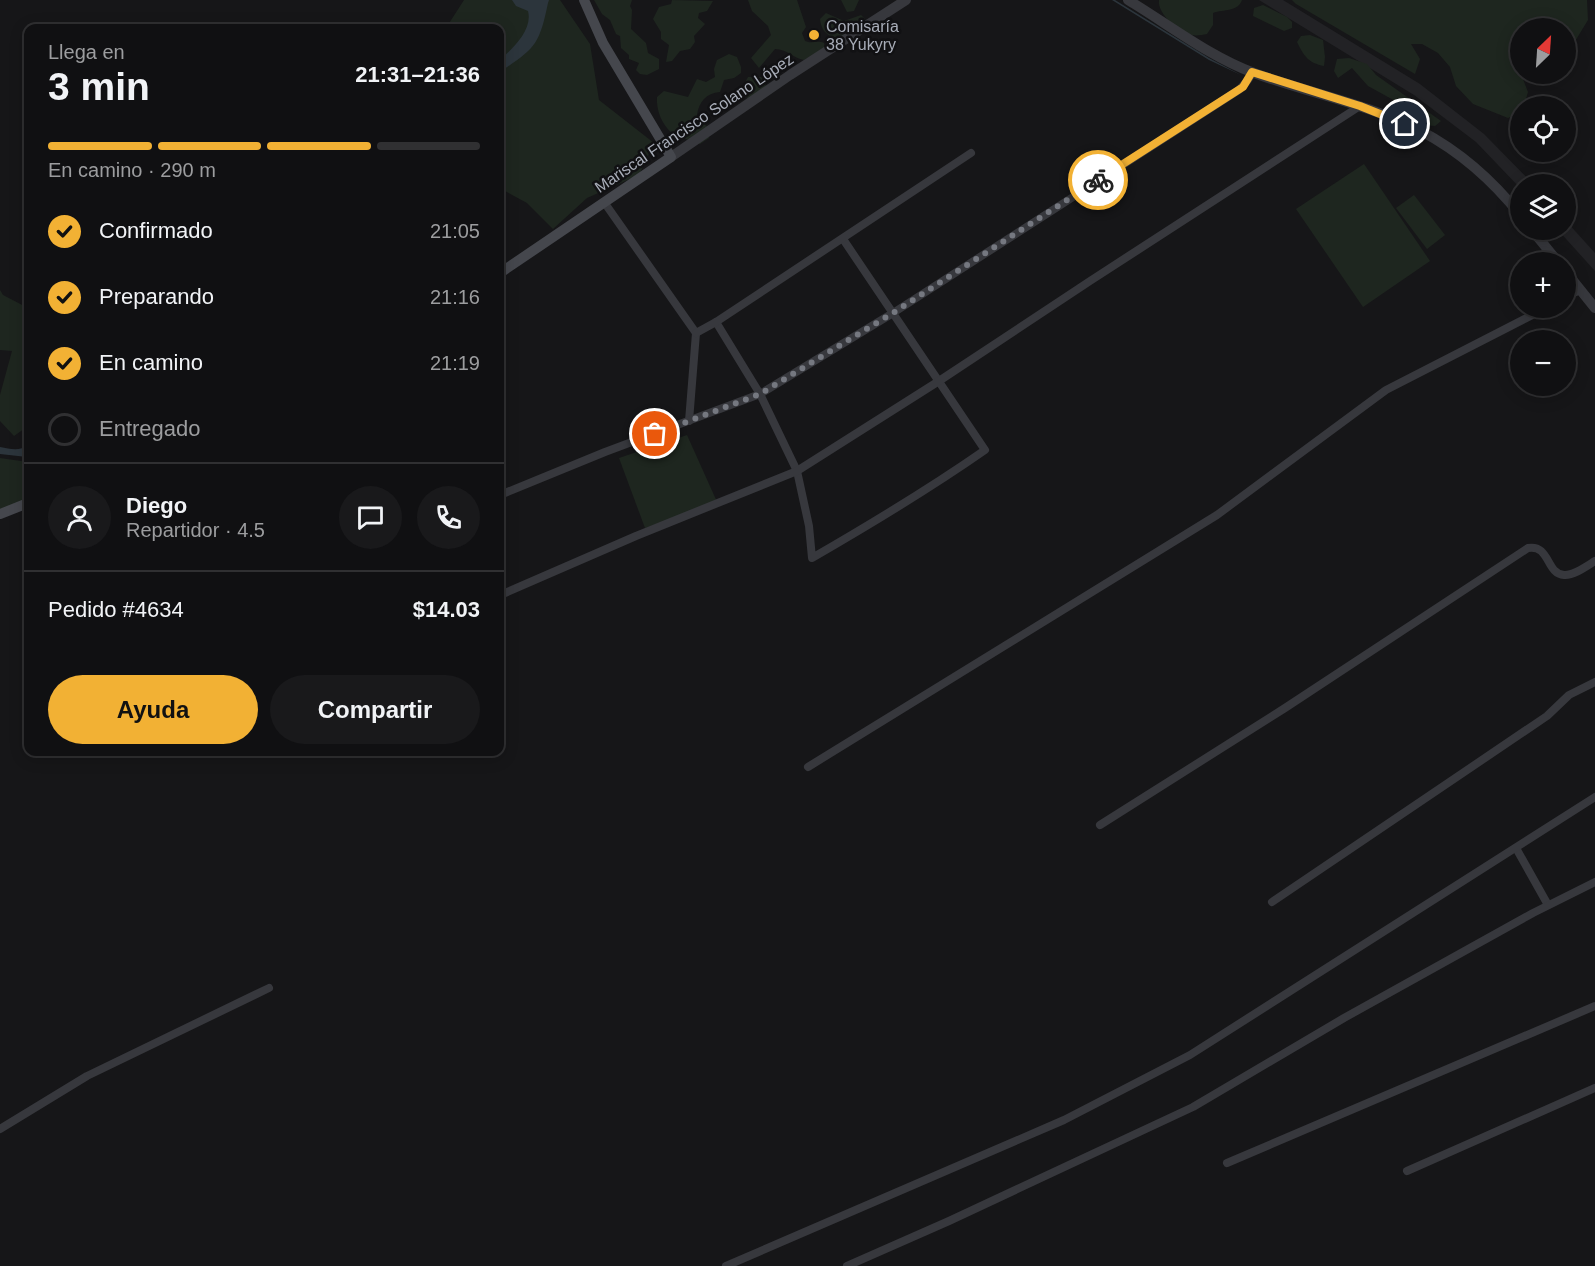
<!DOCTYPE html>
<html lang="es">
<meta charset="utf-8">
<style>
:root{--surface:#101012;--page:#19191b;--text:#f1f3f6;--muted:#9c9d9f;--line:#303032;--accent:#f2b134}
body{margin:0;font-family:Helvetica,sans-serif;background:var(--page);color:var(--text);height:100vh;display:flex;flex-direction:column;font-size:22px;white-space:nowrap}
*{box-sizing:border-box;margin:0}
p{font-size:20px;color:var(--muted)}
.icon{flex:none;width:33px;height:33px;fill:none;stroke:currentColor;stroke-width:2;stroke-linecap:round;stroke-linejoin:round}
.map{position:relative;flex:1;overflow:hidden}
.sheet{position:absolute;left:24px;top:24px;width:480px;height:732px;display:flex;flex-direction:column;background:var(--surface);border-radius:12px;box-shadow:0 3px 15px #0003,0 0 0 2px var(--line)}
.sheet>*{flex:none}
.needle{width:39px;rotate:25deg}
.fabs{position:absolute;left:1510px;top:18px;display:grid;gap:12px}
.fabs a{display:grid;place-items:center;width:66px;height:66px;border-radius:50%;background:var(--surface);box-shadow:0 3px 15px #0003,0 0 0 2px var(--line);font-size:30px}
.pin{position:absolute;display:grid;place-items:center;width:51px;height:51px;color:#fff;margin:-26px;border:3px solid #fff;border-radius:50%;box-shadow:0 2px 6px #0007}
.courier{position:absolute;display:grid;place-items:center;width:60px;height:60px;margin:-30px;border:4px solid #f2b134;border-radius:50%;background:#fff;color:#222;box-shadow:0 2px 8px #0007}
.head em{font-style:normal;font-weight:700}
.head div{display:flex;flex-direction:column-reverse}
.head{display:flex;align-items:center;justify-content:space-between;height:102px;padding:0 24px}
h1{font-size:39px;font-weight:700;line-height:45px}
.bar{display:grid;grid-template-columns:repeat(4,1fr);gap:9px 6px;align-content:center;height:72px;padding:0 24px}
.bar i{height:8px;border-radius:4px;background:var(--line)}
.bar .selected{background:var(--accent)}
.bar p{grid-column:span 4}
.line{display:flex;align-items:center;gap:15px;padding:0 24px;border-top:2px solid var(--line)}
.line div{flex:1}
.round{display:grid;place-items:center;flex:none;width:63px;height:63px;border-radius:32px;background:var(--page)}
ol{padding:0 24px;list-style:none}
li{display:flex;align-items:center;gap:18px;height:66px}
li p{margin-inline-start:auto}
li .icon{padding:6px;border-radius:50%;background:var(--accent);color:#111;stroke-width:4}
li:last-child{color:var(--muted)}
li i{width:33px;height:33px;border:3px solid var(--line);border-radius:50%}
.cta{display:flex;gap:12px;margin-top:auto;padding:12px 24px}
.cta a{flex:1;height:69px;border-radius:36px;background:var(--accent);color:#111;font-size:24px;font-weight:700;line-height:69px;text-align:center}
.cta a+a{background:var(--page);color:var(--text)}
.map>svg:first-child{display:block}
</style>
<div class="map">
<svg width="1595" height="1266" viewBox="0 0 1595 1266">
<rect width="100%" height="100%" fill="#161618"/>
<!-- built -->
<g fill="#222225">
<path d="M1259,0H1283L1420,84L1484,134L1533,184H1521V189L1476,142L1414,95Z"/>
<path d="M1566,221L1595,253V271L1558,230H1566Z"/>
</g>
<!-- green -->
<g fill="#1e261f">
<path d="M464,0H560L590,44L599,100L654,143L639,175L587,198L553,229L527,203L505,191L500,195V28H446Z"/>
<path d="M594,0H632L630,6L632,10L631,29L646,43L648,53L659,59V69L647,75L640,74L636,70L639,63L629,59V55L621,48L620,36L616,34L610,20L602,14Z"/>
<path d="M672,0L713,1L707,11L699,13L698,18L705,24L694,36L695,42L690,49L680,51L672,61L666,62L669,45L661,39V32L653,19L659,7L671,4Z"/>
<path d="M748,0H797L806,27L802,33L805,41C812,44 817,40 824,43L825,48L804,60C793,58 787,49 775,49L759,68L751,58L771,35L768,26L752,11Z"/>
<path d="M841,0H866H859L854,11L847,12Z"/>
<path d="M1159,0H1242C1238,12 1224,9 1213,13V25L1207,34C1202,35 1196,36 1192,35C1179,32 1157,14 1159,0Z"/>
<path d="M1292,0H1587L1588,20L1574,43L1566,46V28H1521V74L1528,92L1524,106H1521V112L1508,118L1473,104L1456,86L1450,67L1438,53L1422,44H1411L1420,59L1415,74L1296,4Z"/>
<path d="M1263,5L1287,17L1292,22V28L1284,31L1253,16L1254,8Z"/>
<path d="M826,13L844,21L861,15L865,19L860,29L836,40C826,34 821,30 820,19Z"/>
<path d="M1310,35L1323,40L1325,57L1324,66C1308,63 1304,56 1297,42L1301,36Z"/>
<path d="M729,54L737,57L741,67V73L734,78L724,80L720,92C706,93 699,102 697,115L707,127L709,138L700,144C692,140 679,138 672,133C662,125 656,110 657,97L664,91L688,97L697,79L706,82L715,77L714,69L717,60Z"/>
<path d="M1349,58L1367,64L1376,75L1441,121L1435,126L1422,125L1408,108L1368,86L1352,68L1338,78L1334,71L1337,59Z"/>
<path d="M748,77H765L766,89L760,100L743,97L741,90Z"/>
<path d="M1364,164L1430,261L1363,307L1296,209Z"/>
<path d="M1414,195L1445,235L1427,249L1396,208Z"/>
<path d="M0,290L3,295L28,308V426L14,436L0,421V395L12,351L0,350Z"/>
<path d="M687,435L718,504L645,528L619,458Z"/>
<path d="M0,458L28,462V498L0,517Z"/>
</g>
<!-- water -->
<g fill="#2c353c">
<path d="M512,0H549L548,3C539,46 535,48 500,72V60C512,49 533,30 528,11L516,6Z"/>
<path d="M1112,0H1115L1209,58L1241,75L1209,60Z"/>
<path d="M28,444V456L27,457L0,454V447C11,449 20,452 28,444Z"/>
</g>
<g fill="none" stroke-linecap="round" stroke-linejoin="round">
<!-- minor -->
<g stroke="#37383d" stroke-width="8">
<path d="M604,202L696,333L689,421"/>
<path d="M1566,297L1580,290"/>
<path d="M716,322L760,394L797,471L809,526L812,558C871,524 929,489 985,450L843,239"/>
<path d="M696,333L716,322L971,153"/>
<path d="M500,495L605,452L760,394L893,313L1239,90L1248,80L1253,72"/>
<path d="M505,593L636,536L797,471L939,381L1090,281L1360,106"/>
<path d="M808,767L1217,515L1386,390L1546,308"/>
<path d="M1100,825L1285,708L1528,548C1550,544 1546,574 1564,575C1573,576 1587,566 1595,561"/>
<path d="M1516,848L1548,905"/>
<path d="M1272,902L1547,716L1569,695L1595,682"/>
<path d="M0,1129L87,1076L269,988"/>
<path d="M1227,1163L1595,1006"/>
<path d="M1407,1171L1595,1088"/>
<path d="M726,1266L1064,1120L1190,1055L1595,797"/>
<path d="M847,1266L949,1221L1193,1107L1344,1018L1533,913L1595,882"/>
</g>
<!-- tertiary -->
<g stroke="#37383d" stroke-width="10">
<path d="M1128,0C1168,24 1210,57 1254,73C1309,93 1368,104 1421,131C1459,151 1494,182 1521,216"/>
<path d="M671,157L790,75L906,0"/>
<path d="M1532,230L1558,262"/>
<path d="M1566,272L1595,308"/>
</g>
<!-- secondary -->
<g stroke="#45474d" stroke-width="10">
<path d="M500,273L671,157L603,43L584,0"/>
<path d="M0,514L28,503"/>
</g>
</g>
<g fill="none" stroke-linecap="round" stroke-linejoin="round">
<!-- done -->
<path stroke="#757880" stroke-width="6" stroke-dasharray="0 10.8" d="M655,434L760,394L893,313L1098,180"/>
<!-- route -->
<path stroke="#f2b134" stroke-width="8" d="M1098,180L1243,87L1252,72L1360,106L1405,124"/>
</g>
<!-- markers -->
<circle fill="#f2b134" stroke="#111113" stroke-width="2" cx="814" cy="35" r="6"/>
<g text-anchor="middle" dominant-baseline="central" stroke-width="5" stroke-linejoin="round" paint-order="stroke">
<!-- poi labels -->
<g font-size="16" fill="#a8adb8" stroke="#111113" text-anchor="start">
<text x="826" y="26">Comisaría<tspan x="826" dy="18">38 Yukyry</tspan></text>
</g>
<!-- street labels -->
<g font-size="16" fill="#a8adb8" stroke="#111113">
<text transform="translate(694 123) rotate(-34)">Mariscal Francisco Solano López</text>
</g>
</g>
</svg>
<div class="fabs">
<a><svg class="needle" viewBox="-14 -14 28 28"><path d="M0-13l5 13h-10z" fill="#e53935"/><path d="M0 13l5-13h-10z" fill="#9c9d9f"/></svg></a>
<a><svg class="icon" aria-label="locate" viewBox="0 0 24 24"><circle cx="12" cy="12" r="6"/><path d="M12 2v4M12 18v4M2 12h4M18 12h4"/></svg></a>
<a><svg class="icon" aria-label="layers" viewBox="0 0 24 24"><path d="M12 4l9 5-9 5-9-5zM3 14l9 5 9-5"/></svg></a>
<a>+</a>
<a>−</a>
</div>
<div class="pin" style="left:655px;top:434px;background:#ea580c"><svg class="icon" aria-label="bag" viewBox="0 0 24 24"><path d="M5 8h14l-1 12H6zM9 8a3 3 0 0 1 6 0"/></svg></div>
<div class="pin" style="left:1405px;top:124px;background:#1f2937"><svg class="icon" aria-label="home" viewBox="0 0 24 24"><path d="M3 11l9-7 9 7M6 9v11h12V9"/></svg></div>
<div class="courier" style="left:1098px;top:180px"><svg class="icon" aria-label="bike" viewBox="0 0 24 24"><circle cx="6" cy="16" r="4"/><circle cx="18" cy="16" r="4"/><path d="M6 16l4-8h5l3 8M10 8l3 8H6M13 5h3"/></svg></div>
<section class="sheet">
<div class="head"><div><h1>3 min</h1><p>Llega en</p></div><em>21:31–21:36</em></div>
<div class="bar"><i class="selected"></i><i class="selected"></i><i class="selected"></i><i></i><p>En camino · 290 m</p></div>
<ol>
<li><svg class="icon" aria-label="check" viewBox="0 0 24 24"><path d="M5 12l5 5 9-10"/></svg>Confirmado<p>21:05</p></li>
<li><svg class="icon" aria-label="check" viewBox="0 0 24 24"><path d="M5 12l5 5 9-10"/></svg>Preparando<p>21:16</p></li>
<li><svg class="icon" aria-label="check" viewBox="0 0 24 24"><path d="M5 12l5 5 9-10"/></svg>En camino<p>21:19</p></li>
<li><i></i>Entregado</li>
</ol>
<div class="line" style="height:108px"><a class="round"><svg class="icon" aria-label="person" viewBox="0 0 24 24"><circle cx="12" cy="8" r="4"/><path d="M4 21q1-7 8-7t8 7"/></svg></a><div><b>Diego</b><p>Repartidor · 4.5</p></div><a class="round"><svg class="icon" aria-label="chat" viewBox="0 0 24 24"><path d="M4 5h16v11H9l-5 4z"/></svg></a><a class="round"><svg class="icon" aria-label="phone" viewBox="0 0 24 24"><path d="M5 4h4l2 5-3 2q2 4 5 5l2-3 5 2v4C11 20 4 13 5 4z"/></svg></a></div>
<div class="line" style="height:78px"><div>Pedido #4634</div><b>$14.03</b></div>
<div class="cta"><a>Ayuda</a><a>Compartir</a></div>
</section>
</div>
